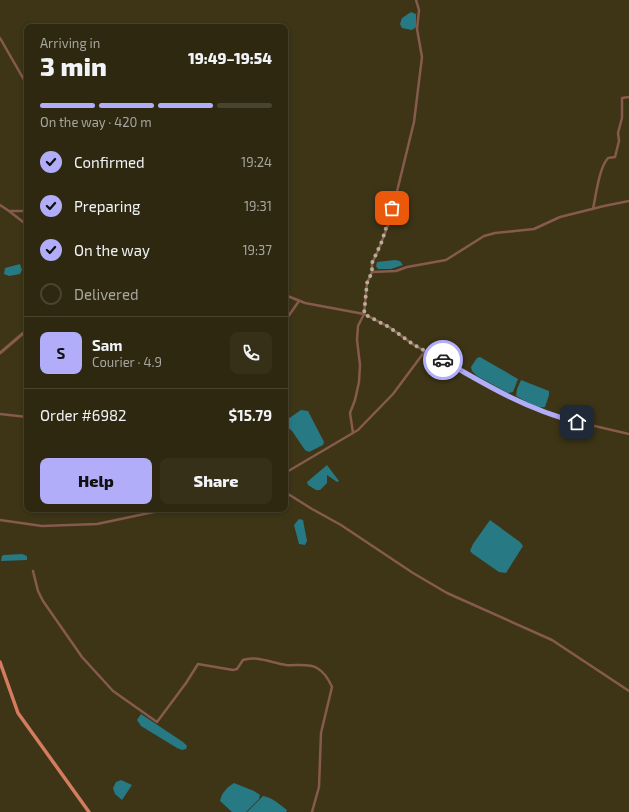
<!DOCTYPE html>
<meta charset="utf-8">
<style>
:root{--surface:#2e2810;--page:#363019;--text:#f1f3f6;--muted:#a7a69f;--line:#494430;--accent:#b2adf9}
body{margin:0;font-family:"Exo 2",sans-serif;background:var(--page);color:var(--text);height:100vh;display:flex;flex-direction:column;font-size:15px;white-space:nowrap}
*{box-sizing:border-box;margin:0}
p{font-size:13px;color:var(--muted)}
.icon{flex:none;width:22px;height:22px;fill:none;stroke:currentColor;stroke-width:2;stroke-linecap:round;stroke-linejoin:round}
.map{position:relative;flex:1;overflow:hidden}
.sheet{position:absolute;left:24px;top:24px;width:264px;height:488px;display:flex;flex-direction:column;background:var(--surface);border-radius:8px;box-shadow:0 2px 6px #0003,0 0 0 1px var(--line)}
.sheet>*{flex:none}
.pin{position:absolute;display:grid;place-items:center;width:34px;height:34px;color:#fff;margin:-17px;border-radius:8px;box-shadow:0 2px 6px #0006}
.courier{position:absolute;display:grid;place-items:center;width:40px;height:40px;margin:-20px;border:3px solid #b2adf9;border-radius:50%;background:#fff;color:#222;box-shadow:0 1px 5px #0007}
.summary em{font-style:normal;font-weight:800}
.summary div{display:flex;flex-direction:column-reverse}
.summary{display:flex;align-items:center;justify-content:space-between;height:68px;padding:0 16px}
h1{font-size:26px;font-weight:800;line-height:30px}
.bar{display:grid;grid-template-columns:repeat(4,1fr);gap:6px 4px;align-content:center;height:48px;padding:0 16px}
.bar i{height:5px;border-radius:3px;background:var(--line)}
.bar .current{background:var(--accent)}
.bar p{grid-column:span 4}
.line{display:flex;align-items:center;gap:10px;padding:0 16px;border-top:1px solid var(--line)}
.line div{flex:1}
.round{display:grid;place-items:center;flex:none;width:42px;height:42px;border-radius:8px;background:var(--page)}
ol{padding:0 16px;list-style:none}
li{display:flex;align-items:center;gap:12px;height:44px}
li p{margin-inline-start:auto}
li .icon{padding:4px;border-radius:50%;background:var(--accent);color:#111;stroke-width:4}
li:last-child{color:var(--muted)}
li i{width:22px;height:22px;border:2px solid var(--line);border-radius:50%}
.button{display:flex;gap:8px;margin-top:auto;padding:8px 16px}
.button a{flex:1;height:46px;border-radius:8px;background:var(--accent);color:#111;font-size:16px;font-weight:800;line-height:46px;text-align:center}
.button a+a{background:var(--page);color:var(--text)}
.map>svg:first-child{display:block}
</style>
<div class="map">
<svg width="629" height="812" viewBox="0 0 629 812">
<rect width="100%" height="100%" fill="#3d3516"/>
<!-- water -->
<g fill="#277984">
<path d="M411,12L416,14V27L412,30L402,28L400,24L402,18Z"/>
<path d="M395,260L400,261L403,265L391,269H378L376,266L377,262Z"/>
<path d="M20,264L22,270L20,274L9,276L4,274L5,268Z"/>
<path d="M480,357L518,379L513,392L508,393L477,376L472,371L471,367L477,358Z"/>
<path d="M521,380L549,391V395L545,407C536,409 524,400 516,396L517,389Z"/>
<path d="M301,410L308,411L324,442L323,445L309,452L305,450L292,431L285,425V421Z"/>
<path d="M327,465L339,481L337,482L327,475V483L320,490H316L308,485L307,482Z"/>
<path d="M299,519L303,520L307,541L305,545L299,544L294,525Z"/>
<path d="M490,520L520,542L523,546L506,573L499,572L473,554L470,551L473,544Z"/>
<path d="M22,554L27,556V560L1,561L2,556L4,555Z"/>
<path d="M141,714L183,742L187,746L186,749L182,750L177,748L141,726L137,720Z"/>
<path d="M121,780L132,785L122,800L115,794L113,788L116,782Z"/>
<path d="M234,783L254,791L260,795L259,799L246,812H232L220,801C221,794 227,787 234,783Z"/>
<path d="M263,796C272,797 280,805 287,810L286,812H247Z"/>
</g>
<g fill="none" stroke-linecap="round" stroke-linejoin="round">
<!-- minor -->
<g stroke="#865a4c" stroke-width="2.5">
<path d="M0,38L27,85"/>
<path d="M0,205L9,211H27"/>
<path d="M593,209C596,195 599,168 608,158L615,157L619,141L618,133L622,118V98L629,97"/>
<path d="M9,211L27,225"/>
<path d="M372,272L396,271L407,267L446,260L484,236L495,233L534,229L560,217L604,206L629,201"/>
<path d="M285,295L305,303L364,314L389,327L414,345L493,389L552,416L629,434"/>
<path d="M285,321L299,301"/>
<path d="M0,414L27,417"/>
<path d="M353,433L350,413L355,400L359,382L360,365L357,340L358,326L364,314L367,283L372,272V263L378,251L390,220L414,122L422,57L417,29L419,10L416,0"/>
<path d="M285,473L358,430L393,394L425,351"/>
<path d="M285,492L312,509L341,525L413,573L447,593L552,640L629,691"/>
<path d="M0,520L42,526L97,524L168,509"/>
<path d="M33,571L38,591L43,601L82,657L113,691L157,722L186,683L198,664L233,670L237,669L243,660C256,655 272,663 286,665C295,666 309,663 317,668C324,672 329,680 332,687L321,733L319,787L312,812"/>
</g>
<!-- tertiary -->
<path stroke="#865a4c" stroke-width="3" d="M0,353L27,330"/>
<!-- primary -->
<path stroke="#d47b60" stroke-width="3.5" d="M0,662L18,713L89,812"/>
</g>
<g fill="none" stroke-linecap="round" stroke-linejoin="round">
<!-- done -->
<path stroke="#b6b09a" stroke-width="4" stroke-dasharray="0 7.2" d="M392,208L382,241L372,263V272L367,283L364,314L389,327L414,345L443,360"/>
<!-- route -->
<path stroke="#b2adf9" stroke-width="5" d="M443,360C486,385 528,410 577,422"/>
</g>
</svg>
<div class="pin" style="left:392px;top:208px;background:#ea580c"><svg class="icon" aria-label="bag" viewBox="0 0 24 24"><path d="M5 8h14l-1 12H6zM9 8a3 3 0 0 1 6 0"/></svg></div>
<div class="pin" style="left:577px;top:422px;background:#1f2937"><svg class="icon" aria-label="home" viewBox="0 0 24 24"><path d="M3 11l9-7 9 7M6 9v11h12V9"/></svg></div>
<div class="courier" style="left:443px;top:360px"><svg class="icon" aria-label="car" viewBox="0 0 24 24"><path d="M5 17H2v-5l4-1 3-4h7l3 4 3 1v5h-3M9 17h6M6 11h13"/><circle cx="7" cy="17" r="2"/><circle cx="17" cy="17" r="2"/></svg></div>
<section class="sheet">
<div class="summary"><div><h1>3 min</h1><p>Arriving in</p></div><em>19:49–19:54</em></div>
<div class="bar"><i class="current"></i><i class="current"></i><i class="current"></i><i></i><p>On the way · 420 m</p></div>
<ol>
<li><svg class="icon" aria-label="check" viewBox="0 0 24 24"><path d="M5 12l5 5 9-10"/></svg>Confirmed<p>19:24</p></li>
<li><svg class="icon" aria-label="check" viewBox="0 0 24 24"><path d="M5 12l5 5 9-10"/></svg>Preparing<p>19:31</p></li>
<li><svg class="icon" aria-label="check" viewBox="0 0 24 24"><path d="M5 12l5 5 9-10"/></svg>On the way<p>19:37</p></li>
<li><i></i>Delivered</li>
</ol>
<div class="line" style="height:72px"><b class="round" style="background:var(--accent);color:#111">S</b><div><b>Sam</b><p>Courier · 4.9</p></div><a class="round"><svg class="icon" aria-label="phone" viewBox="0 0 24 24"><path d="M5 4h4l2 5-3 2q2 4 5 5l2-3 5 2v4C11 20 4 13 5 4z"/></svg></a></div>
<div class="line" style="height:52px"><div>Order #6982</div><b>$15.79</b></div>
<div class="button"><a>Help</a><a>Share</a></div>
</section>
</div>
